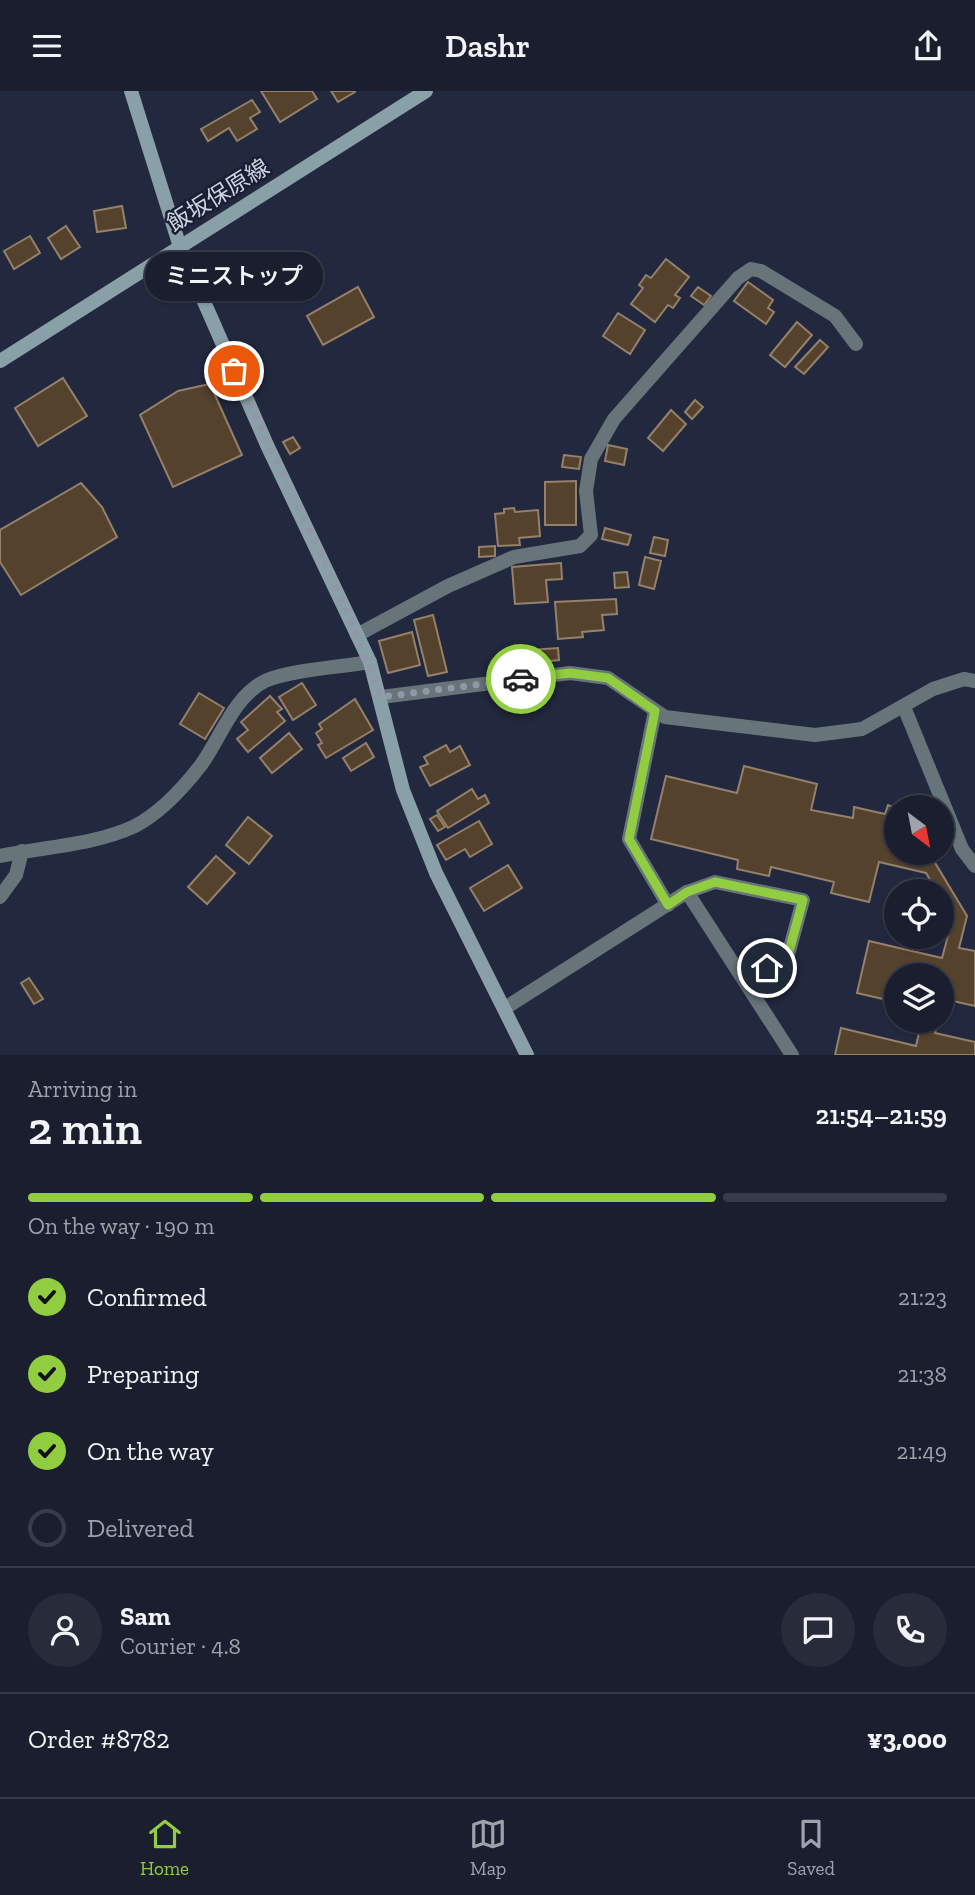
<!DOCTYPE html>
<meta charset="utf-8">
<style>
:root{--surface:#1a1e2e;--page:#272b3a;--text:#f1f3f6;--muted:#9fa2aa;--line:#383c4a;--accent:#91cd40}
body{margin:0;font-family:"Zilla Slab","Noto Sans JP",serif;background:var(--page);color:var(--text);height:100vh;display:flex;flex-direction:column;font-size:26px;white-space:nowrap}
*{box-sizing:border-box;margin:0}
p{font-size:23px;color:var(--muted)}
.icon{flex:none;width:38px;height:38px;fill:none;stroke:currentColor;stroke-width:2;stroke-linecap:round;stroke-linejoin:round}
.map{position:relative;height:964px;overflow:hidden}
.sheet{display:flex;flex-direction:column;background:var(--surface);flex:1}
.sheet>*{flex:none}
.needle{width:46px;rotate:148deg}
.controls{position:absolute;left:884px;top:704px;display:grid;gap:14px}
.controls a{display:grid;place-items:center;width:70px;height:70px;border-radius:50%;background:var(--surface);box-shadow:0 2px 5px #0004,0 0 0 2px var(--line);font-size:35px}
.pin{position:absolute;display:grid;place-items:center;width:60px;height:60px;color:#fff;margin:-30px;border:4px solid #fff;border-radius:50%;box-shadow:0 2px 7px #0007}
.courier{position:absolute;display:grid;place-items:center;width:70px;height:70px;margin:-35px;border:5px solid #91cd40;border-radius:50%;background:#fff;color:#222;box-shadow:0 2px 9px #0007}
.bubble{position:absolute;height:49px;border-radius:24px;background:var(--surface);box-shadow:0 2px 5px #0004,0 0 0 2px var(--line);font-size:23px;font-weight:600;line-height:49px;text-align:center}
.overview em{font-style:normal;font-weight:600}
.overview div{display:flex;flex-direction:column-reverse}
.overview{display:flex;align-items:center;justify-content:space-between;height:119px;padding:0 28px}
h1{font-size:46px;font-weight:600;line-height:52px}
.bar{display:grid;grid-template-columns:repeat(4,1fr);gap:10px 7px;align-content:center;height:84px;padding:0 28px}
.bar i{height:9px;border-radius:5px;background:var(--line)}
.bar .active{background:var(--accent)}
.bar p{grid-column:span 4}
.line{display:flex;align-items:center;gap:18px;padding:0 28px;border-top:2px solid var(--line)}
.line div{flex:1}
.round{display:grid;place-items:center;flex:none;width:74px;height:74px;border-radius:37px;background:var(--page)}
ol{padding:0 28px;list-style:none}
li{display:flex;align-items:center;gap:21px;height:77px}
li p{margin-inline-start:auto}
li .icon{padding:7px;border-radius:50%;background:var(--accent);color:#111;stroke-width:4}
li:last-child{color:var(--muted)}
li i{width:38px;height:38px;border:4px solid var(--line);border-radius:50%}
header{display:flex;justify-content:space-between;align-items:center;height:91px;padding:0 28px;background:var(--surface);font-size:32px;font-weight:600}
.dock{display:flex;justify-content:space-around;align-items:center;height:98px;border-top:2px solid var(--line);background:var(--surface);font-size:19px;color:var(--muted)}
.dock a{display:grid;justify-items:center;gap:4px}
.dock .active{color:var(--accent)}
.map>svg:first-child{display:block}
</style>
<header><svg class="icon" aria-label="menu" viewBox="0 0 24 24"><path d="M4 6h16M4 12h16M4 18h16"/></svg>Dashr<svg class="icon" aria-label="share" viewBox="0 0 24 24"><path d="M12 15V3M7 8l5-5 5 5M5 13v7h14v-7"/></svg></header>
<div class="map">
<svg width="975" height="964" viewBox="0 0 975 964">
<rect width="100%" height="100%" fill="#22283e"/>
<!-- building -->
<g fill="#55422d" stroke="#95806a" stroke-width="2">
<path d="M261,0H312L317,8L280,31Z"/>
<path d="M331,0H355V1L338,11Z"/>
<path d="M252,9L260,21L250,27L257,38L237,50L229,37L208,50L201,38Z"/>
<path d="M122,115L126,137L97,141L94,120Z"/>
<path d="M66,135L80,156L61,168L48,147Z"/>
<path d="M30,145L40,162L14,178L4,160Z"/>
<path d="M666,168L689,186L675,204L680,207L673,217L668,214L655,231L631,213L643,197L639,194L646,184L651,187Z"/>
<path d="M748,191L773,209L768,217L774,221L766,233L734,210Z"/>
<path d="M358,196L374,226L323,254L307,225Z"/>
<path d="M698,196L711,205L704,214L691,205Z"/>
<path d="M618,222L645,239L630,263L603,245Z"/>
<path d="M797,231L812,244L785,276L770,264Z"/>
<path d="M820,249L828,256L804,283L795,276Z"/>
<path d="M63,287L87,325L38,355L15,317Z"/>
<path d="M210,293L242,364L173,396L140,324L178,300Z"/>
<path d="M695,309L703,316L692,328L685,321Z"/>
<path d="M671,319L686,333L663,360L648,347Z"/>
<path d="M293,346L300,357L290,363L283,351Z"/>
<path d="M608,354L627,358L624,374L605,370Z"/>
<path d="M564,364L581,366L579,378L562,376Z"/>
<path d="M576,390V434H545V391Z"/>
<path d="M81,392L102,416L117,446L21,504L0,471V439Z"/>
<path d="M514,417L515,421L538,419L540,445L519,447L520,454L498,455L495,423L504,422V418Z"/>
<path d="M605,437L631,444L628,454L602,448Z"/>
<path d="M654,446L668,449L665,465L650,462Z"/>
<path d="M495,455V465L479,466V456Z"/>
<path d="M645,466L661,470L654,498L639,494Z"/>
<path d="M561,472L562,488L546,489L548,511L515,513L512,476Z"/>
<path d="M627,481L629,496L615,497L614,482Z"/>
<path d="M616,508L617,523L602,524L604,539L582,541L583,546L558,548L555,511Z"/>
<path d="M433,524L447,581L428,585L414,529Z"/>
<path d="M412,541L420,574L388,582L379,550Z"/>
<path d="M558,557L559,569L531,572L530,559Z"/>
<path d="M302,592L316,614L293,629L279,606Z"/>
<path d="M199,602L224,617L205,648L180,633Z"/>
<path d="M270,605L282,618L277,621L285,630L248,661L237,648L248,639L241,631Z"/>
<path d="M355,608L373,639L326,667L318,654L322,652L316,642L322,638L319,633Z"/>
<path d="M289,642L302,658L272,682L260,667Z"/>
<path d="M366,652L374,666L351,680L343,667Z"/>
<path d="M446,654L450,661L460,655L470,674L430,695L420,676L428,673L424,666Z"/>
<path d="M744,675L817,693L811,719L853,727L854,716L885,723L888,714L896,717V761H932L931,765L967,825L959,857L975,860V915L944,908L942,918V884H896V911L857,902L869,850L942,867L953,826L942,808V800H937L926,782L879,771L869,811L831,802L834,791L771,776L769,785L737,778L738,769L651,748L666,685L737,702Z"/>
<path d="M472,698L478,708L485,704L489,712L448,737L437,720Z"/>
<path d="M437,724L445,736L438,740L430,728Z"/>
<path d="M248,726L272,745L249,773L226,754Z"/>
<path d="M479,730L492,753L470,766L465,758L446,769L437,754Z"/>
<path d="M216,765L235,782L207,813L188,796Z"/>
<path d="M508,774L522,797L484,820L470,797Z"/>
<path d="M29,887L43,908L34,913L21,892Z"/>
<path d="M922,929H939L935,942L975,951V964H835L841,937L916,955Z"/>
</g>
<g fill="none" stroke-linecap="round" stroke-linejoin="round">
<!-- street -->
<g stroke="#67757b" stroke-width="14">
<path d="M357,544L448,495L514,466L580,455L591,444L586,400L591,368L614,328L738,187L751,178L761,180L835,225L856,253"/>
<path d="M381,606L570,582L608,587L665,626L815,644L862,638L933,598L964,588L975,590"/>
<path d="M904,616L962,758L975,775"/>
<path d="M655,620L629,748L668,814"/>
<path d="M0,765C43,756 95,754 135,735C160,722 184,696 201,674C220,648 234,605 265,590C289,579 342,576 370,571"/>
<path d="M687,801L792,964"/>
<path d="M0,806L16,784L22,760"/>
<path d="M505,917L687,801L715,791L803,809L788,864L746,890"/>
</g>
<!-- secondary -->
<g stroke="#8aa0a9" stroke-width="14">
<path d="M131,0L180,156L267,354L370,571L403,699L436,782L527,964"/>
<path d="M0,270L426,0"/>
</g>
</g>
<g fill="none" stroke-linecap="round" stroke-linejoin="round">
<!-- done -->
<path stroke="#9297a8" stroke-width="7" stroke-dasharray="0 12.6" d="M234,280L339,502L381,606L521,588"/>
<!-- route -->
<path stroke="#91cd40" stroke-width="9" d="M521,588L570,582L608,587L655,620L629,748L668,814L687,801L715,791L803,809L788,864L767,877"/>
</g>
<g text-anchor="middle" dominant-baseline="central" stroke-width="5" stroke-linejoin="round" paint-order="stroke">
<!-- street labels -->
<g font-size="23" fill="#ced3e1" stroke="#191e33">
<text transform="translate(218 104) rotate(-32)">飯坂保原線</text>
</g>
</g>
</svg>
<div class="controls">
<a><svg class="needle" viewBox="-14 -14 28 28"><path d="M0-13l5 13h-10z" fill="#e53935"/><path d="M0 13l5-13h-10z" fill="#9fa2aa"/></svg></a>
<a><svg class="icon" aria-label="locate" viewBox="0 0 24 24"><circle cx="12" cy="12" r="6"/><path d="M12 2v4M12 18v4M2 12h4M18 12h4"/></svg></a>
<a><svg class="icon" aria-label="layers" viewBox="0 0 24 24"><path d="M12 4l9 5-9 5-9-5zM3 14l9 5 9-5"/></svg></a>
</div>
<div class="pin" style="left:234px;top:280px;background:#ea580c"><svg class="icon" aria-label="bag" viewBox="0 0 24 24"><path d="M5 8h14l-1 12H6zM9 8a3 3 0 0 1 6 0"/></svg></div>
<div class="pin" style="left:767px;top:877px;background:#1f2937"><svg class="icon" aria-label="home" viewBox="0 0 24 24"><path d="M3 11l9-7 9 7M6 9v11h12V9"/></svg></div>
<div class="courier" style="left:521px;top:588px"><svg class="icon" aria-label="car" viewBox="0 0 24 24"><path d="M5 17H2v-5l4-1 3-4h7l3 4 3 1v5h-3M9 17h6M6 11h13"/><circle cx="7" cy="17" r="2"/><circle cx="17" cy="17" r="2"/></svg></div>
<div class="bubble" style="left:145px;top:161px;width:178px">ミニストップ</div>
</div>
<section class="sheet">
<div class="overview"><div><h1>2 min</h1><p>Arriving in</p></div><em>21:54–21:59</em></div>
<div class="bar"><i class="active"></i><i class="active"></i><i class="active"></i><i></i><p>On the way · 190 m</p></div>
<ol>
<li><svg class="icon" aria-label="check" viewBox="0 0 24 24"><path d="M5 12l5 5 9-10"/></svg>Confirmed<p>21:23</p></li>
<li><svg class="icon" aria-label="check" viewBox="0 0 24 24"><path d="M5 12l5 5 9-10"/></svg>Preparing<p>21:38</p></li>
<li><svg class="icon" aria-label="check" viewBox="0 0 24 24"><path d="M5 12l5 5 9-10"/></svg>On the way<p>21:49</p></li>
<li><i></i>Delivered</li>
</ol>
<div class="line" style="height:126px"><a class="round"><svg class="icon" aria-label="person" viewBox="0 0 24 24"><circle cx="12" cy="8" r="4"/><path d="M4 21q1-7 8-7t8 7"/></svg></a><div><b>Sam</b><p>Courier · 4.8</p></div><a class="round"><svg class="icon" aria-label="chat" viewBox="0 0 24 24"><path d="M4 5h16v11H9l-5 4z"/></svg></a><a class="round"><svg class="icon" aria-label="phone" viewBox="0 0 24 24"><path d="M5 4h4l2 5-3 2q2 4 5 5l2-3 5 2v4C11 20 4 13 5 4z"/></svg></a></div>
<div class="line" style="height:91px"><div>Order #8782</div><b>¥3,000</b></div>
</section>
<nav class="dock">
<a class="active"><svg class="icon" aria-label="home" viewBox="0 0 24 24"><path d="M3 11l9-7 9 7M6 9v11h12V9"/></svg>Home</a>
<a><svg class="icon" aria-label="map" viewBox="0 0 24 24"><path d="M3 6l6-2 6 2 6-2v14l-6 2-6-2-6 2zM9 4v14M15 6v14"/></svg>Map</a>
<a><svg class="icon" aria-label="saved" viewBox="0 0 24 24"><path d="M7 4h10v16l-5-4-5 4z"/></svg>Saved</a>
</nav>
